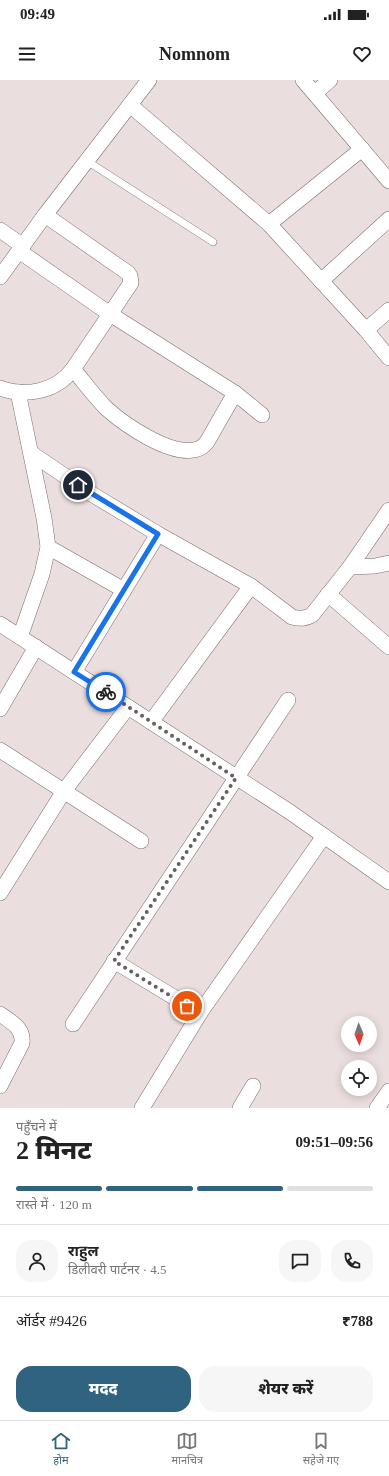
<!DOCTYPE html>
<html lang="hi">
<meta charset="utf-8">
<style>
:root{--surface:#fff;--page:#f6f6f6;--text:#222;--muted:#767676;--line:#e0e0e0;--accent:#2f6380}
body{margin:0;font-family:"Times New Roman","Noto Sans Devanagari",serif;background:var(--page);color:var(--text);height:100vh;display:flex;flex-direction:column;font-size:15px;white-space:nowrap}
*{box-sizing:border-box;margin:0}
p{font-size:13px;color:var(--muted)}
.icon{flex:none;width:22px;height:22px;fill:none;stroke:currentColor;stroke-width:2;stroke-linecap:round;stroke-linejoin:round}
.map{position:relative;height:1028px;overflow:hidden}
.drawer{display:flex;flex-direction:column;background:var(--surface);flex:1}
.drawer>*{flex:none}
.needle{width:26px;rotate:178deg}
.fabs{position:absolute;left:341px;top:936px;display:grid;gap:8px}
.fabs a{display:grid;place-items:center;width:36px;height:36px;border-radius:50%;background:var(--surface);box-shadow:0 2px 10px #0003;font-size:20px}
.pin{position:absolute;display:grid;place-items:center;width:34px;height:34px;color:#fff;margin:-17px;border:2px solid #fff;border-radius:50%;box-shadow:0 1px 4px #0007}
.courier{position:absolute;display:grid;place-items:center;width:40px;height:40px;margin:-20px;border:3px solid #1a73e8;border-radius:50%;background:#fff;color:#222;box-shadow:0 1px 5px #0007}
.overview em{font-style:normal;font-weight:800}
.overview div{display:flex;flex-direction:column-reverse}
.overview{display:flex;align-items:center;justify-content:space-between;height:68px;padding:0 16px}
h1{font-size:26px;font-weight:800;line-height:30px}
.bar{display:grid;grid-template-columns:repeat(4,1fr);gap:6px 4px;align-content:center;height:48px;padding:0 16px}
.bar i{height:5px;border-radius:3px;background:var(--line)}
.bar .on{background:var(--accent)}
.bar p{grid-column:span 4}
.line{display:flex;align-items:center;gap:10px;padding:0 16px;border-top:1px solid var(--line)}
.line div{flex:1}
.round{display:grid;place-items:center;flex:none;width:42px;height:42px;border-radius:16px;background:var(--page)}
.primary-button{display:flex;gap:8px;margin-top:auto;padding:8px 16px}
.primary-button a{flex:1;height:46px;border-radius:16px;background:var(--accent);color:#fff;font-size:16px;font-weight:800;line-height:46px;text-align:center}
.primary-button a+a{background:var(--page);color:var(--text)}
.status{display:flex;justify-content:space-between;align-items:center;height:28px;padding:0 20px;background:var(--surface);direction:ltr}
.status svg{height:11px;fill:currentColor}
header{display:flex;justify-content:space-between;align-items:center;height:52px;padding:0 16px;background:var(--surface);font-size:18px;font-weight:800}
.tab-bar{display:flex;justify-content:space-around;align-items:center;height:56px;border-top:1px solid var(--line);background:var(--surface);font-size:11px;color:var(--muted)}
.tab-bar a{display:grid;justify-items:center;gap:2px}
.tab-bar .on{color:var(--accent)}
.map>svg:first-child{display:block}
</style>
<div class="status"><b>09:49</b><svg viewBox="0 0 49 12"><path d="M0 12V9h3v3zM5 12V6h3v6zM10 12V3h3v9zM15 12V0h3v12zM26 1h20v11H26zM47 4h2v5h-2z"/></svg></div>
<header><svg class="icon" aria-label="menu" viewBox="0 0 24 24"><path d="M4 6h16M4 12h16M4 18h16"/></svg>Nomnom<svg class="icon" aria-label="heart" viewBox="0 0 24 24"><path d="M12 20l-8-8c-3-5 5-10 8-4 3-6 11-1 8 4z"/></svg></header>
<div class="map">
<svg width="389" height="1028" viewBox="0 0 389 1028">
<rect width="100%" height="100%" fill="#ebdede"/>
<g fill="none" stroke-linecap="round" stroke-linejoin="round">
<defs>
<path id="service" d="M87,81L213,162"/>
<g id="minor">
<path d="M303,0L389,101"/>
<path d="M315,13L330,0"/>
<path d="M130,25L269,144L366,250L389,278"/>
<path d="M269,144L362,69"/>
<path d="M0,150L23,166"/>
<path d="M19,171L110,234L235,313L262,335"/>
<path d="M0,197L45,135L149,0"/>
<path d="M321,201L389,139"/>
<path d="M366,250L389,230"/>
<path d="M73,289C84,302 95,317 107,329C125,345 169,375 194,370C200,369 204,366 207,362L235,313"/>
<path d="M0,308C26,317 56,312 73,289L131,203L130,196L128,193L45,135"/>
<path d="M18,312L44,438L48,467L42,494L20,557"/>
<path d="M31,373L90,413L158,454L251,506L292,537C300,539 305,539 312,535L350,487L389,430"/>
<path d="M48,467L124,510"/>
<path d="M350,487L375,486L389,483"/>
<path d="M328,514L389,567"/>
<path d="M0,544L290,732L389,802"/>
<path d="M74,592L158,454"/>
<path d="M0,629L36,567"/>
<path d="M151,642L251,506"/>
<path d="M0,670L141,761"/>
<path d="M0,813L64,711L128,627"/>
<path d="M114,881L200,933"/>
<path d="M0,934C11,942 24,948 22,963L0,1006"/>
<path d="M73,944L288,620"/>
<path d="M142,1028L200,933L324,756"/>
<path d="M240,1028L253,1006"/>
<path d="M377,1028L389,1011"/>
</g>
</defs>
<!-- service casing -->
<use href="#service" stroke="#796e6d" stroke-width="8"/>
<!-- minor casing -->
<use href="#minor" stroke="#796e6d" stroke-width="16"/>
<!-- service -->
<use href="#service" stroke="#fff" stroke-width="7"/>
<!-- minor -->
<use href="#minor" stroke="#fff" stroke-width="15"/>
</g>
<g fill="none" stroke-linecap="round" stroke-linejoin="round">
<!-- done -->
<path stroke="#665f5f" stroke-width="4" stroke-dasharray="0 7.2" d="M106,612L236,698L114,881L187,926"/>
<!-- route -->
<path stroke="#1a73e8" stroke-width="5" d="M78,405L158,454L74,592L106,612"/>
</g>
</svg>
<div class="fabs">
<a><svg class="needle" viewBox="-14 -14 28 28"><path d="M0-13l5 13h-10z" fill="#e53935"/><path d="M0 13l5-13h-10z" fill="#767676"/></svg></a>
<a><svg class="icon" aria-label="locate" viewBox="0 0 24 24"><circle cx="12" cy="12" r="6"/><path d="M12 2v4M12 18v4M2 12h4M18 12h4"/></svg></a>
</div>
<div class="pin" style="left:187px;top:926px;background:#ea580c"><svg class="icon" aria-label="bag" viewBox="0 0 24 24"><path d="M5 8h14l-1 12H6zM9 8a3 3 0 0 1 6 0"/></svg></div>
<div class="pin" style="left:78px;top:405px;background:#1f2937"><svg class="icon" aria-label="home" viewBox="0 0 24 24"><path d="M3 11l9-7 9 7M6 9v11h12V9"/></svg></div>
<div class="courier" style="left:106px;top:612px"><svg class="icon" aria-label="bike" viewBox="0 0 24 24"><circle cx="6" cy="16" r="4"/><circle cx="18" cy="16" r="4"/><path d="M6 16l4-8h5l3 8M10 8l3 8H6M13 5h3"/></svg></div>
</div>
<section class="drawer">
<div class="overview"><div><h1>2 मिनट</h1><p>पहुँचने में</p></div><em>09:51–09:56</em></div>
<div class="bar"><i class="on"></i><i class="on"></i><i class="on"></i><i></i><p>रास्ते में · 120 m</p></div>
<div class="line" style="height:72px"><a class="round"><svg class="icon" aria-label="person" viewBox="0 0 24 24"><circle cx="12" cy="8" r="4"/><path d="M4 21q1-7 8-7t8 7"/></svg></a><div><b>राहुल</b><p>डिलीवरी पार्टनर · 4.5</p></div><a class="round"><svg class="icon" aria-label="chat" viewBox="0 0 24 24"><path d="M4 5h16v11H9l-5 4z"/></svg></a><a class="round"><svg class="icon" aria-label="phone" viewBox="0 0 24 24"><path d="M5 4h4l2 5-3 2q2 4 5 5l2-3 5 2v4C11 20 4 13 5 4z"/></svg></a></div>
<div class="line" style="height:52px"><div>ऑर्डर #9426</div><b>₹788</b></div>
<div class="primary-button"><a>मदद</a><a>शेयर करें</a></div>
</section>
<nav class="tab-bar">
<a class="on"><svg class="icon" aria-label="home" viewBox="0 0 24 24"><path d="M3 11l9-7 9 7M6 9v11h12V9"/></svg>होम</a>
<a><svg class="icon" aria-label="map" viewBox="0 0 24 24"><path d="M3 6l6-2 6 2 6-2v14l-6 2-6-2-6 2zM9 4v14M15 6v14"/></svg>मानचित्र</a>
<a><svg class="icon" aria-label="saved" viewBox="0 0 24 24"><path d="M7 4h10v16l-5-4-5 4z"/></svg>सहेजे गए</a>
</nav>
